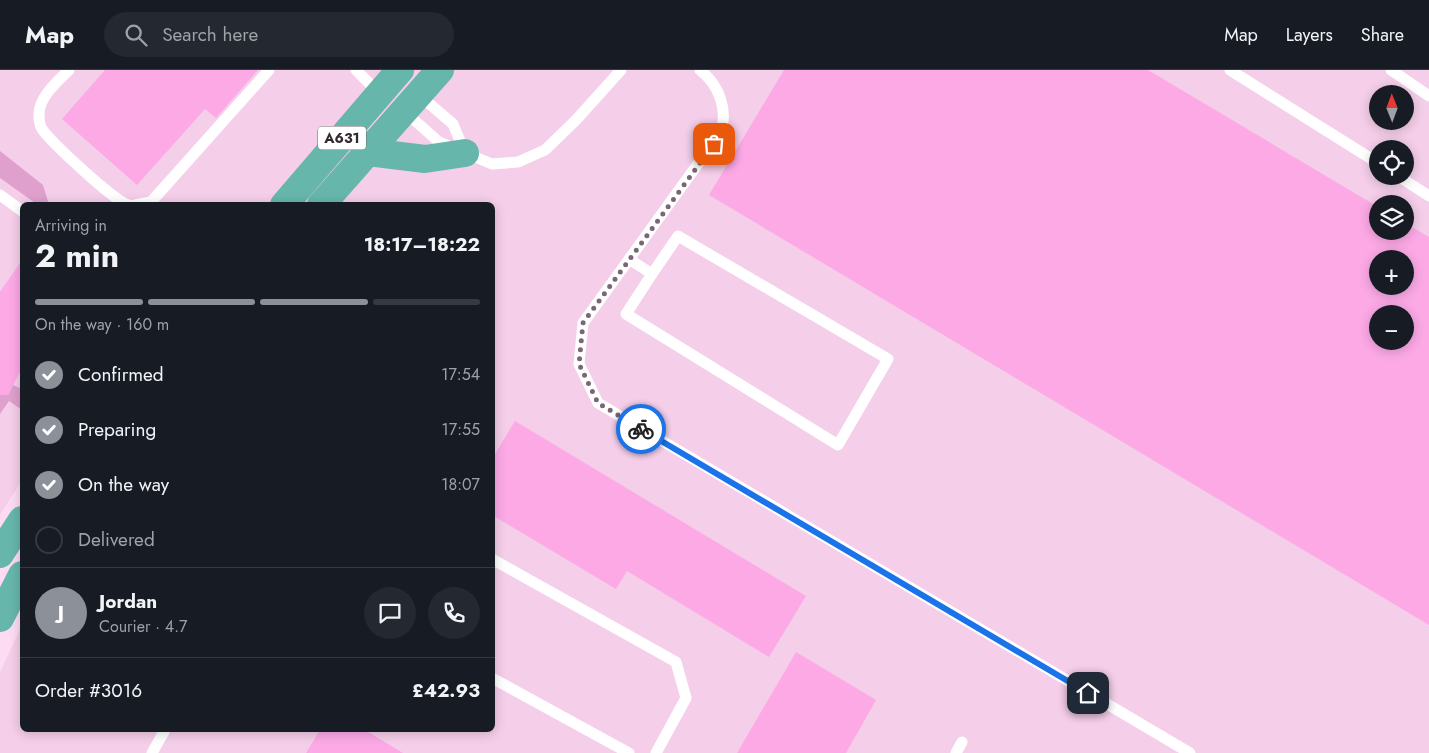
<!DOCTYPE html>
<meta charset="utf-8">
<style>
:root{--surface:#171b24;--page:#242831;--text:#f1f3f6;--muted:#9ea1a6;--line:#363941;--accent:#8c9099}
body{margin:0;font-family:Jost,sans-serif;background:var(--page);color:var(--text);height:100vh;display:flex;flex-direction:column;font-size:19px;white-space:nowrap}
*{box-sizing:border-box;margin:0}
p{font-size:16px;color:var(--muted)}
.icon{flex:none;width:28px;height:28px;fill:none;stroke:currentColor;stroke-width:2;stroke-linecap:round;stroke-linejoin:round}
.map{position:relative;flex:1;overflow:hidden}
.drawer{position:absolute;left:20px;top:132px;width:475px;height:530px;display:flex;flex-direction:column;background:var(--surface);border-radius:8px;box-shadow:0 2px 12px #0003}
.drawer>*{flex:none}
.needle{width:32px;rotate:359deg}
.buttons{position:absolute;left:1369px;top:15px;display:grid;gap:10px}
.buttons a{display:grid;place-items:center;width:45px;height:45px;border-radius:50%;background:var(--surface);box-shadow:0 2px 12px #0003;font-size:25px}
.pin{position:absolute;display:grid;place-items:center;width:42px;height:42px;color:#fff;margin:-21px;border-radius:10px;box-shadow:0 2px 8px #0006}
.courier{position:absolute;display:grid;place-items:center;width:50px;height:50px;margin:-25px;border:4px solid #1a73e8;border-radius:50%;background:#fff;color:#222;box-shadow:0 1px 6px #0007}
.summary em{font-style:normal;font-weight:700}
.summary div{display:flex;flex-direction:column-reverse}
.summary{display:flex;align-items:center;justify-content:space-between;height:85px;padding:0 15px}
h1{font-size:32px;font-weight:700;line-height:38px}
.bar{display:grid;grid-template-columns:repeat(4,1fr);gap:8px 5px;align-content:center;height:60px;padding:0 15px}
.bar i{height:6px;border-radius:4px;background:var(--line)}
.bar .current{background:var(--accent)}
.bar p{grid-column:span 4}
.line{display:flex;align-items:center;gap:12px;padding:0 15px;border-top:1px solid var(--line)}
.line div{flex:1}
.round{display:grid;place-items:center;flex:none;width:52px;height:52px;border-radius:26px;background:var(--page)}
ol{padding:0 15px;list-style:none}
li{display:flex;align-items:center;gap:15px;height:55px}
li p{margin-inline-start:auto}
li .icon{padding:5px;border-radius:50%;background:var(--accent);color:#fff;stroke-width:4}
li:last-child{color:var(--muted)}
li i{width:28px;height:28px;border:2px solid var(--line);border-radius:50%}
header{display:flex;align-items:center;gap:30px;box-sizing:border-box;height:70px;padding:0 25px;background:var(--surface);border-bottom:1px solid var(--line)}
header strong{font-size:24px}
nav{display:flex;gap:28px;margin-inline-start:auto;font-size:18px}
.search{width:350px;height:45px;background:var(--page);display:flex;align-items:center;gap:12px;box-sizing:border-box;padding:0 18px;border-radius:28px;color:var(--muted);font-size:19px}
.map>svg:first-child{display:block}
</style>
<header>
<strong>Map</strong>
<div class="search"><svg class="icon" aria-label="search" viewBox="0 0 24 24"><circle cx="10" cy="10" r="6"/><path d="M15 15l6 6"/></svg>Search here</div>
<nav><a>Map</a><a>Layers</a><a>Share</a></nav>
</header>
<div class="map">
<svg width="1429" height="683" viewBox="0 0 1429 683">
<rect width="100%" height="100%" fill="#fddcf3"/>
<!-- built -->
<path fill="#f5cee9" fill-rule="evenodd" d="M0,0H1429V683H0V602L22,555V660H492V135H22V410L0,445ZM1378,24H1405V51H1378ZM1378,79H1405V106H1378ZM1378,134H1405V161H1378ZM1378,189H1405V216H1378ZM1378,244H1405V271H1378Z"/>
<!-- green -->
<g fill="#dfa0ce">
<path d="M0,81L43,115L49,135H38L0,108Z"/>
<path d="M13,315L22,319V340L9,331L0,344V325H8Z"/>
</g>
<!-- building -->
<g fill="#fca9e6" fill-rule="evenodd">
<path d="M105,0H258L216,48L205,39L137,115L62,49Z"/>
<path d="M784,0H1148L1378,137V161H1405V153L1429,167V555L709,125ZM1378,189H1405V216H1378ZM1378,244H1405V271H1378Z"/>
<path d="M22,190V298L8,325H0V222Z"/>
<path d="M515,351L806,526L769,587L627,501L616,519L492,445V389Z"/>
<path d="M796,582L876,630L846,683H737Z"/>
<path d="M320,660H365L403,683H306Z"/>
</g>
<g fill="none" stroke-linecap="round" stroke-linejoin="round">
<!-- service -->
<g stroke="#fff" stroke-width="11">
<path d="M69,0C58,11 39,27 39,44C39,48 40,56 42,59C50,71 117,134 129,135"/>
<path d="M356,0L379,23"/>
<path d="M700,0C719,15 728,39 721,62L583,253L579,294L598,333L1190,683"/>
<path d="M1230,0L1378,93"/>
<path d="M1391,0L1429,26"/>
<path d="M418,24L453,54L465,83"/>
<path d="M404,41L439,72L492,94L518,92L545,80L576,50L621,0"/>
<path d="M1398,106L1429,126"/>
<path d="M0,125L22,141"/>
<path d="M135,135L151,132L269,0"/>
<path d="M629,189L652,204L678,166L888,289L838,375L626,244L652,204"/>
<path d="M492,489L676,592L686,628L656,683"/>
<path d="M492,608L629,683"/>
<path d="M152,683L165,660"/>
<path d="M956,683L962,672"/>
</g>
<!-- trunk -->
<g stroke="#67b6ac" stroke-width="28">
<path d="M368,82L425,89L465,83"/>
<path d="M284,135L400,0"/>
<path d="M321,135L440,0"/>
<path d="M0,484L22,450"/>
<path d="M0,548L22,505"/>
</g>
</g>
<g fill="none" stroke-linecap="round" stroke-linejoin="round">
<!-- done -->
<path stroke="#7a6775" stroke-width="5" stroke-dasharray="0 9" d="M641,359L598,333L579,294L583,253L714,74"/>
<!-- route -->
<path stroke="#1a73e8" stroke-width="6" d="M641,359L1088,623"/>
</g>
<g text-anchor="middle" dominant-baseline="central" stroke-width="4.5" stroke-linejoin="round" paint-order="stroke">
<!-- shield labels -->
<rect fill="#fff" stroke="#71686f" stroke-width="1" x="318" y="56.5" width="48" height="23" rx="4"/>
<g font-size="14" font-weight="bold" fill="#342831">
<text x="342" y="68">A631</text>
</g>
</g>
</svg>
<div class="buttons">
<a><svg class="needle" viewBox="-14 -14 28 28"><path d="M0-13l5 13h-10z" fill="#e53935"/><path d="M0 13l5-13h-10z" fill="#9ea1a6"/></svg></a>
<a><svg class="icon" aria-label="locate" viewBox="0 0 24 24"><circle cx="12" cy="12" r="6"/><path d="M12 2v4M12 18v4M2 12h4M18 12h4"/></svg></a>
<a><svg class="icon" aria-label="layers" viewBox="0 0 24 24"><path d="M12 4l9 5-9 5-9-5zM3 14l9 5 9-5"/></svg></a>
<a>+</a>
<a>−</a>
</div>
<div class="pin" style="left:714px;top:74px;background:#ea580c"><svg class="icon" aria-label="bag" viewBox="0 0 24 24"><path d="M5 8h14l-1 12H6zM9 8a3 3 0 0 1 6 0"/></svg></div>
<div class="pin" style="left:1088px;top:623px;background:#1f2937"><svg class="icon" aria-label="home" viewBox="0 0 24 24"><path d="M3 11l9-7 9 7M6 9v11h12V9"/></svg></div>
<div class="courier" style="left:641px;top:359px"><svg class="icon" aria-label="bike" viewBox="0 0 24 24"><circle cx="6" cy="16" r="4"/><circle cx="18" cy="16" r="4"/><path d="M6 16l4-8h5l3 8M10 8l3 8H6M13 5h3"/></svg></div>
<section class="drawer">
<div class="summary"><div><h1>2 min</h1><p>Arriving in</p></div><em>18:17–18:22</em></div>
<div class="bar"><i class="current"></i><i class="current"></i><i class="current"></i><i></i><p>On the way · 160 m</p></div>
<ol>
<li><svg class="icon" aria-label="check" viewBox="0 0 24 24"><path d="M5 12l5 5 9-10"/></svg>Confirmed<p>17:54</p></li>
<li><svg class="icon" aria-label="check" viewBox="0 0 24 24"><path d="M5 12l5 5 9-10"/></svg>Preparing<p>17:55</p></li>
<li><svg class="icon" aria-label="check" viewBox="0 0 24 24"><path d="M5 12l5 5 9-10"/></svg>On the way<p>18:07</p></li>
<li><i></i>Delivered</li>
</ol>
<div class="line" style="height:90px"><b class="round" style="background:var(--accent);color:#fff">J</b><div><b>Jordan</b><p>Courier · 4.7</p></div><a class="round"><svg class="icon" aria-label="chat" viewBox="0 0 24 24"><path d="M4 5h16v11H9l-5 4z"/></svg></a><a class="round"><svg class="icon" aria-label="phone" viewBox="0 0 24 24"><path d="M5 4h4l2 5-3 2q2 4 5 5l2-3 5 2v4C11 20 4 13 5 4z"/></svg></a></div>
<div class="line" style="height:65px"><div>Order #3016</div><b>£42.93</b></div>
</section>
</div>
